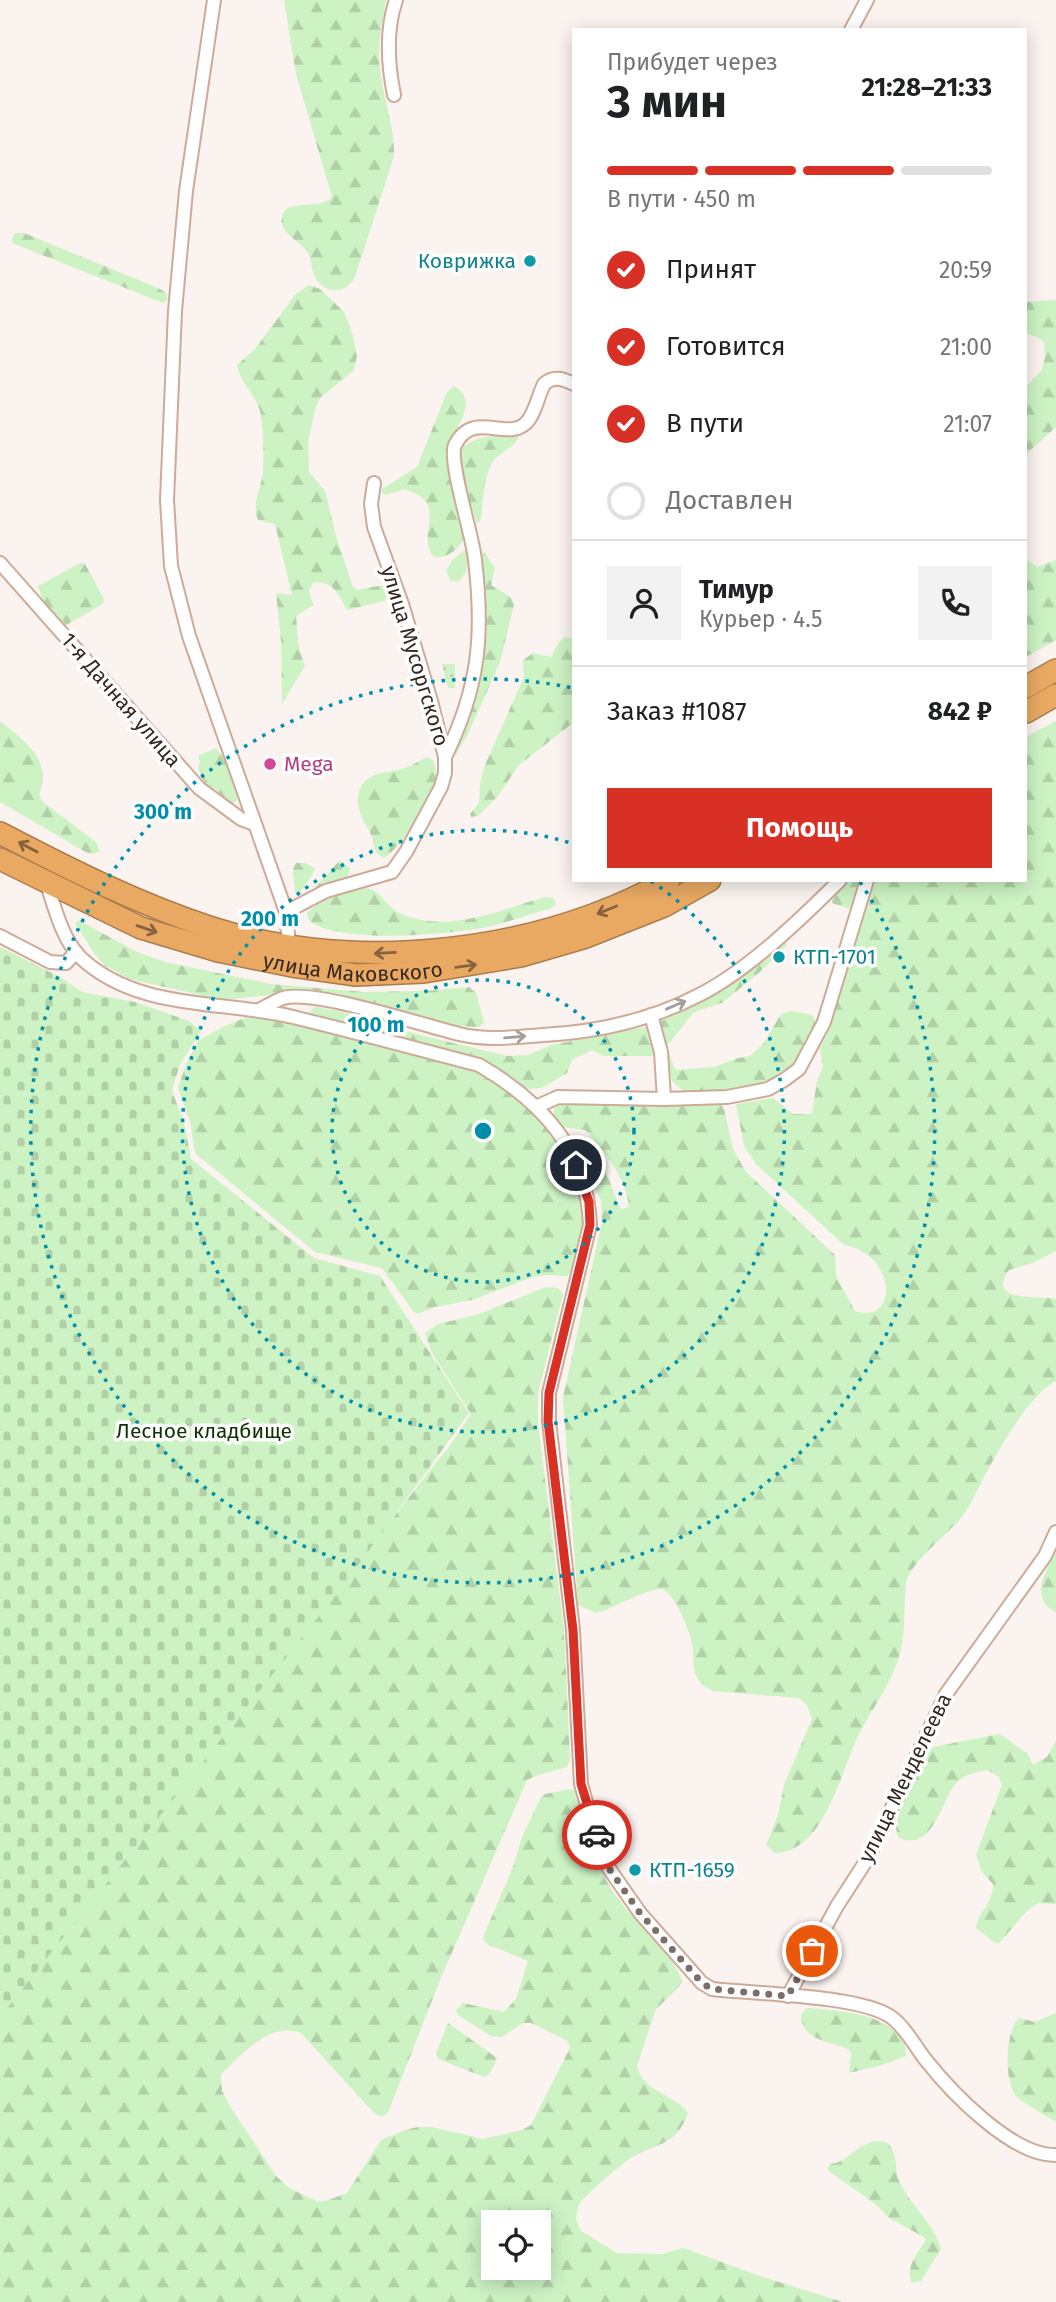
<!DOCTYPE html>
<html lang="ru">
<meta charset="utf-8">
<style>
:root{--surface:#fff;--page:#f2f2f2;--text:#202124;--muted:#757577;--line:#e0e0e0;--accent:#d93025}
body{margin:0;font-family:"Fira Sans",sans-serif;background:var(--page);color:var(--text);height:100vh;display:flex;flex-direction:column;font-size:26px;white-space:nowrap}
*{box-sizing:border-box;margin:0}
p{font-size:23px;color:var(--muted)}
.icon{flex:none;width:38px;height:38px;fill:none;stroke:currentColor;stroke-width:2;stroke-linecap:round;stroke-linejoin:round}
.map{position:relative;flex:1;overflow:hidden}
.side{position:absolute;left:572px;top:28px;width:455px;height:854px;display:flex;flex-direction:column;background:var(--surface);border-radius:0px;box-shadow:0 4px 18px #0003}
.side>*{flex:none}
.buttons{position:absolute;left:481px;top:2210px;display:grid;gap:14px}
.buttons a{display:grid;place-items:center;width:70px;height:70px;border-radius:0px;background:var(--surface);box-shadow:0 4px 18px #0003;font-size:35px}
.pin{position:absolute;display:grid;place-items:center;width:60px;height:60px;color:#fff;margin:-30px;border:4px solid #fff;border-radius:50%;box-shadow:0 2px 7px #0007}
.courier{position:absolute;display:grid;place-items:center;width:70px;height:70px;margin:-35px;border:5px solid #d93025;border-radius:50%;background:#fff;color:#222;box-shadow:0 2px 9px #0007}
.head em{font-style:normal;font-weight:700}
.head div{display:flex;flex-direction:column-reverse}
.head{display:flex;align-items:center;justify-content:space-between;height:119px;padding:0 35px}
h1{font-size:46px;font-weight:700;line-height:52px}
.bar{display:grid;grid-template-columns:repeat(4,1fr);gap:10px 7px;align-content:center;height:84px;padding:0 35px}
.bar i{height:9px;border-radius:5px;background:var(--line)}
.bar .current{background:var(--accent)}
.bar p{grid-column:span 4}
.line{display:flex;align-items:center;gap:18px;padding:0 35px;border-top:2px solid var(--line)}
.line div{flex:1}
.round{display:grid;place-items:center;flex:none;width:74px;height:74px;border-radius:0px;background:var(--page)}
ol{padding:0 35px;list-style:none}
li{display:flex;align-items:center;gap:21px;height:77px}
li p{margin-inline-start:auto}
li .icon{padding:7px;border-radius:50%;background:var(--accent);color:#fff;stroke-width:4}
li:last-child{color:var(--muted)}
li i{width:38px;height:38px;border:4px solid var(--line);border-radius:50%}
.action{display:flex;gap:14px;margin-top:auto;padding:14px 35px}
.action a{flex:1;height:80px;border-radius:0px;background:var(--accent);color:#fff;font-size:28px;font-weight:700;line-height:80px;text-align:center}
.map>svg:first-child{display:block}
</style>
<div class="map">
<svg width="1056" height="2302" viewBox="0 0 1056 2302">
<defs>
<pattern id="grass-dots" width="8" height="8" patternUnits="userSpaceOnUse" patternTransform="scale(1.75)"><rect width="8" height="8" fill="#cdf2c3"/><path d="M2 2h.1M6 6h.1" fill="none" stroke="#b1d0a7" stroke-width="1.8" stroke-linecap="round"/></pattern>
<pattern id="forest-firs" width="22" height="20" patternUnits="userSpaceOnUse" patternTransform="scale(1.75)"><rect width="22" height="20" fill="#cdf2c3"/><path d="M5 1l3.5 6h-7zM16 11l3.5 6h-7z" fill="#b1d0a7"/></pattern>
<pattern id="cemetery-stones" width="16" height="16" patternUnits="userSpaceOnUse" patternTransform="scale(1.75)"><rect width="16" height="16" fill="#cdf2c3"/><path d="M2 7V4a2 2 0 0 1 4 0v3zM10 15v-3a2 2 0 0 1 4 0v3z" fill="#b1d0a7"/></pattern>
</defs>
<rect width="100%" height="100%" fill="#faf3ef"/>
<!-- grass -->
<path fill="url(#grass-dots)" d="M442,664H455V688H448Z"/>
<!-- forest -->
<g fill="url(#forest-firs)" fill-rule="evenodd">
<path d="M284,0H386C382,23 377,47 380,70C383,99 395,127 394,156L355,277C345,296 322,294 314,275C310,265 313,258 306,250C297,239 274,230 284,212C290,200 319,210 332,197L296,74Z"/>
<path d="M15,233H24L160,289L165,292L168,299L163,303L17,245L13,243L12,239Z"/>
<path d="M309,285L320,289L344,312L352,333L357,355L354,370L321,397L316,406L308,441L309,472L325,491L336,536L353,587L358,590L383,585L386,597L385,601L347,610C338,594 333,580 313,583L309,591L313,605L296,616L299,649L305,666L282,704L281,641L276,593L292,595L275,524L258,520C251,502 262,488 263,471C264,453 263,433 261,415C258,396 240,384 237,365L255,349L295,295Z"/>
<path d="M1056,300V427L1026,454V387L1042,370L1045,357L1044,343L1041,339L1026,333V302Z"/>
<path d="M454,386C482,401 452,429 449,449C445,467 462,511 468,530C463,545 450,559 434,557C414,532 452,503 404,489L386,495L382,493V489L417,467L447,392Z"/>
<path d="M517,434L519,436C515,448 503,450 495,459C484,472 483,501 481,519L477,524L464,483L458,452C473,435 495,436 517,434Z"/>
<path d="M466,549C471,558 467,576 457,582L450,580L446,571L452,560Z"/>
<path d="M484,552L495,568L491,585L511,597L514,605L500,662L468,734L455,756L452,748C464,711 482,672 486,633C489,607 481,582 480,557Z"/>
<path d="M1026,559L1037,567L1056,560V640L1026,657Z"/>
<path d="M80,563L85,564L104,599L103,604L66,625L43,601L38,586Z"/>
<path d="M565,637L574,639V722L519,765L497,797L478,816L471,817L470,814L479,803L480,784L485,765L524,677L523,660L533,653L551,657L559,642Z"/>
<path d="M0,721C25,741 53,760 39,795L43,802L96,842L100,852L89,854L0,802Z"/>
<path d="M1056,721V1251L1033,1263L1009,1270C985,1304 1042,1295 1056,1299V1381C1029,1395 1001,1446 986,1473C978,1487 973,1502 963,1515C949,1534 915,1558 907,1579C905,1583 906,1590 905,1595C904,1613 905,1635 900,1653C890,1688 872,1707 857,1738C841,1772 824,1852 775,1853L766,1845L778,1815L784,1785L812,1719L807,1705L799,1698L713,1691C686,1678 697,1661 691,1639C688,1628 673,1589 660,1589C648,1589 616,1606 603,1611L596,1613L578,1605L563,1397L602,1222L601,1200L575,1146L573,1137C603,1150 609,1183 621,1209L629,1207C626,1177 604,1151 585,1130L562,1127L554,1114V1109L559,1105L568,1104H721L724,1109L733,1149L746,1172L835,1255L836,1276L855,1311C898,1326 898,1254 844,1245L756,1164L744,1146L736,1104L773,1098L793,1114H812L817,1080L823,1068L820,1049L831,1024L874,880H1026V737Z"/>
<path d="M216,748L224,758L237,796V800L233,804L223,798L216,789L206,785L198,768L200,762L198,756Z"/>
<path d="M427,757L433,760C436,768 438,779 435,787C428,803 399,850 384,858C371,852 375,841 369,830C359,815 349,790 371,777C381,771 396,772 408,767C414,764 421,760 427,757Z"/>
<path d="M340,860L350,868L348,876L315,891L313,890Z"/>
<path d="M296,863H305L315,868L313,874L298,895L295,893L293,869Z"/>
<path d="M849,880H863L849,909L832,903C832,894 843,887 849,880Z"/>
<path d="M362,888C382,888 385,907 401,914C449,934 499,910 545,897L554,898L556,905L549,909C530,914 511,921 492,926C456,934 334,946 308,919L307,913C320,899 344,893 362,888Z"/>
<path d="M78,920L137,952L165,962L271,984L364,992L426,991L469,987L476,993L484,1022L479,1027L457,1026L329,995L289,993L222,1000L130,979L104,965L94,953L75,923Z"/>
<path d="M785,941L787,945L760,972L722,1003L694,1012L667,1046L674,1068L678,1070L714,1067L738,1058L750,1056L764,1043L781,1014L792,1011L812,1015L815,1020V1026C808,1038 802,1054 793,1065C772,1090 721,1093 690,1095C684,1091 676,1086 672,1080C665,1069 659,1035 659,1022L706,1000L739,979Z"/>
<path d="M314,1007L340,1011L420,1035L507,1056L528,1055L551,1045L645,1027L649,1030L656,1052L652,1056H604L592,1050L572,1060L567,1073L542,1088L528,1089L486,1061L313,1015L310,1011Z"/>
<path d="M258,1012L473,1069L507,1089L533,1110L566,1159L582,1204V1225L572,1272L567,1276L545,1275L530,1278L472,1300L435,1307L418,1314L413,1311L382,1268L315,1252L195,1153L190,1122L178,1088L186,1064L198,1041L223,1027Z"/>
<path d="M546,1287L558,1288L563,1294L538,1393V1423L564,1630L570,1760L567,1767L535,1776L527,1780L440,1980L389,2110L385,2115L379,2116L373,2112L301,2033C269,2021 242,2055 221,2074L222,2091L231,2108L276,2176L289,2188L316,2201H326L347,2193L381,2140L405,2130L417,2127H432L483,2139L522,2130L531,2125L570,2048L568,2041L531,2023H523L502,2037L491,2036L458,2015L456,2010L463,2003L504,2012L516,1999L528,1961L489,1945L484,1941L483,1937L513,1867L522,1837L540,1799L545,1794L571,1789L574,1790C584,1827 594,1864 616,1896C636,1925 670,1947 682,1981L678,1988L656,2009L637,2065C642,2093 674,2093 688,2113C675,2149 654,2142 628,2160C612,2172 596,2186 581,2201L577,2210L576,2220L581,2231L617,2253L662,2254L683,2248L763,2277L843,2302H0V2016L451,1444L471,1414L432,1353L425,1333L438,1324L476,1315ZM494,2222H539V2268H494Z"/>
<path d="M1056,1552V1612C1029,1600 1045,1571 1056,1552Z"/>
<path d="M1000,1734L1028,1754L1033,1765L1047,1757L1056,1741V1904L1038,1903L1027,1911L999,1943H995L976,1928C979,1909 993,1906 993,1884L982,1872L976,1855L1002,1785L999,1777L988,1770C978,1771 964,1775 957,1782C940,1800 935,1852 899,1838C898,1834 896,1831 896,1827C897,1813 923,1756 933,1747Z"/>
<path d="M807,2008C836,2010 907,2014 906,2056L882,2065L849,2073L851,2053L848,2049C829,2041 801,2040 801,2015Z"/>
<path d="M1056,2013V2122C1044,2114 1029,2107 1018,2098C1003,2085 1005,2030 1019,2018L1035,2022Z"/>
<path d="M448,2023L497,2058L489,2075L484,2077L438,2059L436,2053Z"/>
<path d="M874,2141L886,2142C900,2153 893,2169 900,2183C911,2206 935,2225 941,2249L921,2281L912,2283C905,2267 917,2254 926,2240L924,2237L889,2218L878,2206L827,2170L830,2164C848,2162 854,2147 874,2141Z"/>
</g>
<!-- cemetery -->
<path fill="url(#cemetery-stones)" d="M0,947L60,977L82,992L135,1002L189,1021L201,1032L180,1064L172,1091L184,1122L191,1159L314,1258L380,1276L469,1413L346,1582L0,2017Z"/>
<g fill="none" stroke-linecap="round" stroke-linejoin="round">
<defs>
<g id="street">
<path d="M214,0L186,191L175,311L167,500L171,566L189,636L286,912L289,946"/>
<path d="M851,30L867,0"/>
<path d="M394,95C388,65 386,29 396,0"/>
<path d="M0,563L199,788L241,819L254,824"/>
<path d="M445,757C479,688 484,635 475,560C473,536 448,461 455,445C473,409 506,442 526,423C535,414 538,396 544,384C554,375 563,379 574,384"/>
<path d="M46,881C54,905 62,940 81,958C138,1011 222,1000 293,1017C355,1032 417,1049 479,1065C541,1101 587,1150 590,1225L549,1393V1421L573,1630L581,1784L588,1809L608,1867L640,1913L702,1983L712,1989C754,1994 860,1995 891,2017C905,2027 915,2046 925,2059C951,2092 1012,2156 1056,2155"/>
<path d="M286,912L326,891L392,872L406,852L441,787L445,773V757L431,701L402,604L374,527L371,504L374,483"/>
<path d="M0,936L50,962L66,963L76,952"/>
<path d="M259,1010C267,1006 275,1001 283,998C314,989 422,1025 459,1034C487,1041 515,1037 543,1035C598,1032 652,1020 701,994C748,970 802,918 840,880"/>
<path d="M651,1015L661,1052L664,1099"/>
<path d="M538,1106L558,1097L664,1099L727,1097L768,1089L784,1080L799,1069L824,1022L867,880"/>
<path d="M788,1996L837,1906L868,1858L946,1694L1045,1556L1056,1532"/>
</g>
<g id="highway">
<path d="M1026,687L1056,670"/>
<path d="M1026,712L1056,695"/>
<path d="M0,833C69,869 138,904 212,928C358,974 536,954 669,880"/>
<path id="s1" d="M0,859L141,928L218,951L292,966L356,975L424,972L521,956L583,938L664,906L710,880"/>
</g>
</defs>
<!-- street casing -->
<use href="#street" stroke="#cdab98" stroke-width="16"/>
<!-- highway casing -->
<use href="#highway" stroke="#aa7c4c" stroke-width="24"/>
<!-- street -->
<use href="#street" stroke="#fff" stroke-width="12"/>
<!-- highway -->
<use href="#highway" stroke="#e9a963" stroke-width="21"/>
</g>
<!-- one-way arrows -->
<defs><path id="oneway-shaft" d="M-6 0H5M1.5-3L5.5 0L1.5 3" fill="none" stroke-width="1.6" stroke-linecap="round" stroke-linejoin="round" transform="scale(1.75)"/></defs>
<g stroke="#86623f">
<use href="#oneway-shaft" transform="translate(28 847) rotate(-152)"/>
<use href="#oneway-shaft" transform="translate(607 910) rotate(158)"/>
<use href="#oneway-shaft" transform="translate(147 929) rotate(19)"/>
<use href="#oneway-shaft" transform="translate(385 953) rotate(177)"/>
<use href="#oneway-shaft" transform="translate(466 966) rotate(-8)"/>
</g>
<g stroke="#a49e9b">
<use href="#oneway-shaft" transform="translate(676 1005) rotate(-23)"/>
<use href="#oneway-shaft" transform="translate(515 1037) rotate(-5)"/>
</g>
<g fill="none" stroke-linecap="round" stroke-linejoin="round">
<!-- done -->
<path stroke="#7a6f69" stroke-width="7" stroke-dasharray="0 12.6" d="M597,1835L608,1867L640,1913L702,1983L712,1989L788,1996L812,1951"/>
<!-- route -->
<path stroke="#d93025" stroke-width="9" d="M576,1165L589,1202L590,1225L549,1393L548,1421L573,1630L581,1784L597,1835"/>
</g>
<!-- distance rings -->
<g fill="none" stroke="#008fab" stroke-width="3.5" stroke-dasharray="3.5 7">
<circle cx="483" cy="1131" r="151"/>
<path d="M651 881A301 301 0 1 1 574 844"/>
<path d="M860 882A452 452 0 1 1 573 688"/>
</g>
<!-- markers -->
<g fill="#0f9aa8" stroke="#fff" stroke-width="2.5">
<circle cx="530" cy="261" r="7"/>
<circle cx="779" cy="957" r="7"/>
<circle cx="635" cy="1870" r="7"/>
</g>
<circle fill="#d1479c" stroke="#fff" stroke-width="2.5" cx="270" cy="764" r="7"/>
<g text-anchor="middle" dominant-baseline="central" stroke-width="7" stroke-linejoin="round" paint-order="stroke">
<!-- culture labels -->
<g font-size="21" fill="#0d838f" stroke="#fff" text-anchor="start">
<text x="516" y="261" text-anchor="end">Коврижка</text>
<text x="793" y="957">КТП-1701</text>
<text x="649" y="1870">КТП-1659</text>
</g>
<!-- street labels -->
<g font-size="21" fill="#352821" stroke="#fff">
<text transform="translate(415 656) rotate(73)">улица Мусоргского</text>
<text transform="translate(121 700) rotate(49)">1-я Дачная улица</text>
<text stroke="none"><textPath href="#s1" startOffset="374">улица Маковского</textPath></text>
<text transform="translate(905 1778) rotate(-64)">улица Менделеева</text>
</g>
<!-- hotel labels -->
<g font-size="21" fill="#b23c85" stroke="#fff" text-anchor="start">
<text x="284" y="764">Mega</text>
</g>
<!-- park labels -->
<g font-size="21" fill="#0e3202" stroke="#fff">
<text x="204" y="1431">Лесное кладбище</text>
</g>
</g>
<circle cx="483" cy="1131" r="10" fill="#008fab" stroke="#fff" stroke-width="3.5"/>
<g font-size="21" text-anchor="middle" font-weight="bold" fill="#008fab" stroke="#fff" stroke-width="7" stroke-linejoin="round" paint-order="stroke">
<text x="163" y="819">300 m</text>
<text x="270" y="926">200 m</text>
<text x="376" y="1032">100 m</text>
</g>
</svg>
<div class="buttons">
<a><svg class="icon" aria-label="locate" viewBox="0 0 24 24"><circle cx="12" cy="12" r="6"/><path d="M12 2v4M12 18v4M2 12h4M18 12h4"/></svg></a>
</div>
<div class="pin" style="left:812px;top:1951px;background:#ea580c"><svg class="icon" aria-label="bag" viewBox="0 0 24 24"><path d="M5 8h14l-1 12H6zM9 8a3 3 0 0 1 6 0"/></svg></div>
<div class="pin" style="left:576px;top:1165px;background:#1f2937"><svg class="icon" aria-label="home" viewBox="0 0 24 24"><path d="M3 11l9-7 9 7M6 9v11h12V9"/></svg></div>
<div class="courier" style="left:597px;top:1835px"><svg class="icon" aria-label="car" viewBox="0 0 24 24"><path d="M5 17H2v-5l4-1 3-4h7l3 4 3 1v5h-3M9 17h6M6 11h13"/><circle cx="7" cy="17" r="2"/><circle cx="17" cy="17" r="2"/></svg></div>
<section class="side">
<div class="head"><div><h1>3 мин</h1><p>Прибудет через</p></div><em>21:28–21:33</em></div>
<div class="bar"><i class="current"></i><i class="current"></i><i class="current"></i><i></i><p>В пути · 450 m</p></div>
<ol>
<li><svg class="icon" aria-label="check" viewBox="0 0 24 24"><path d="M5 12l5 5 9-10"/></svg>Принят<p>20:59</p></li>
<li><svg class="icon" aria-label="check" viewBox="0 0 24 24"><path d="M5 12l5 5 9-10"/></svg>Готовится<p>21:00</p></li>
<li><svg class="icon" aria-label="check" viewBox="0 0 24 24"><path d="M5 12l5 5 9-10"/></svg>В пути<p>21:07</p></li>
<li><i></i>Доставлен</li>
</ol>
<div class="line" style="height:126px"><a class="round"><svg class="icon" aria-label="person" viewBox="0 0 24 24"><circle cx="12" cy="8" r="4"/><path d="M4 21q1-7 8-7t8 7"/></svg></a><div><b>Тимур</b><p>Курьер · 4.5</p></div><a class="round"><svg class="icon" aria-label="phone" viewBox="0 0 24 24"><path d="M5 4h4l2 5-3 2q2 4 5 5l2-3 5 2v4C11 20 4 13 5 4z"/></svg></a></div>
<div class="line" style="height:91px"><div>Заказ #1087</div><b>842 ₽</b></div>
<div class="action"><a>Помощь</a></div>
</section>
</div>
